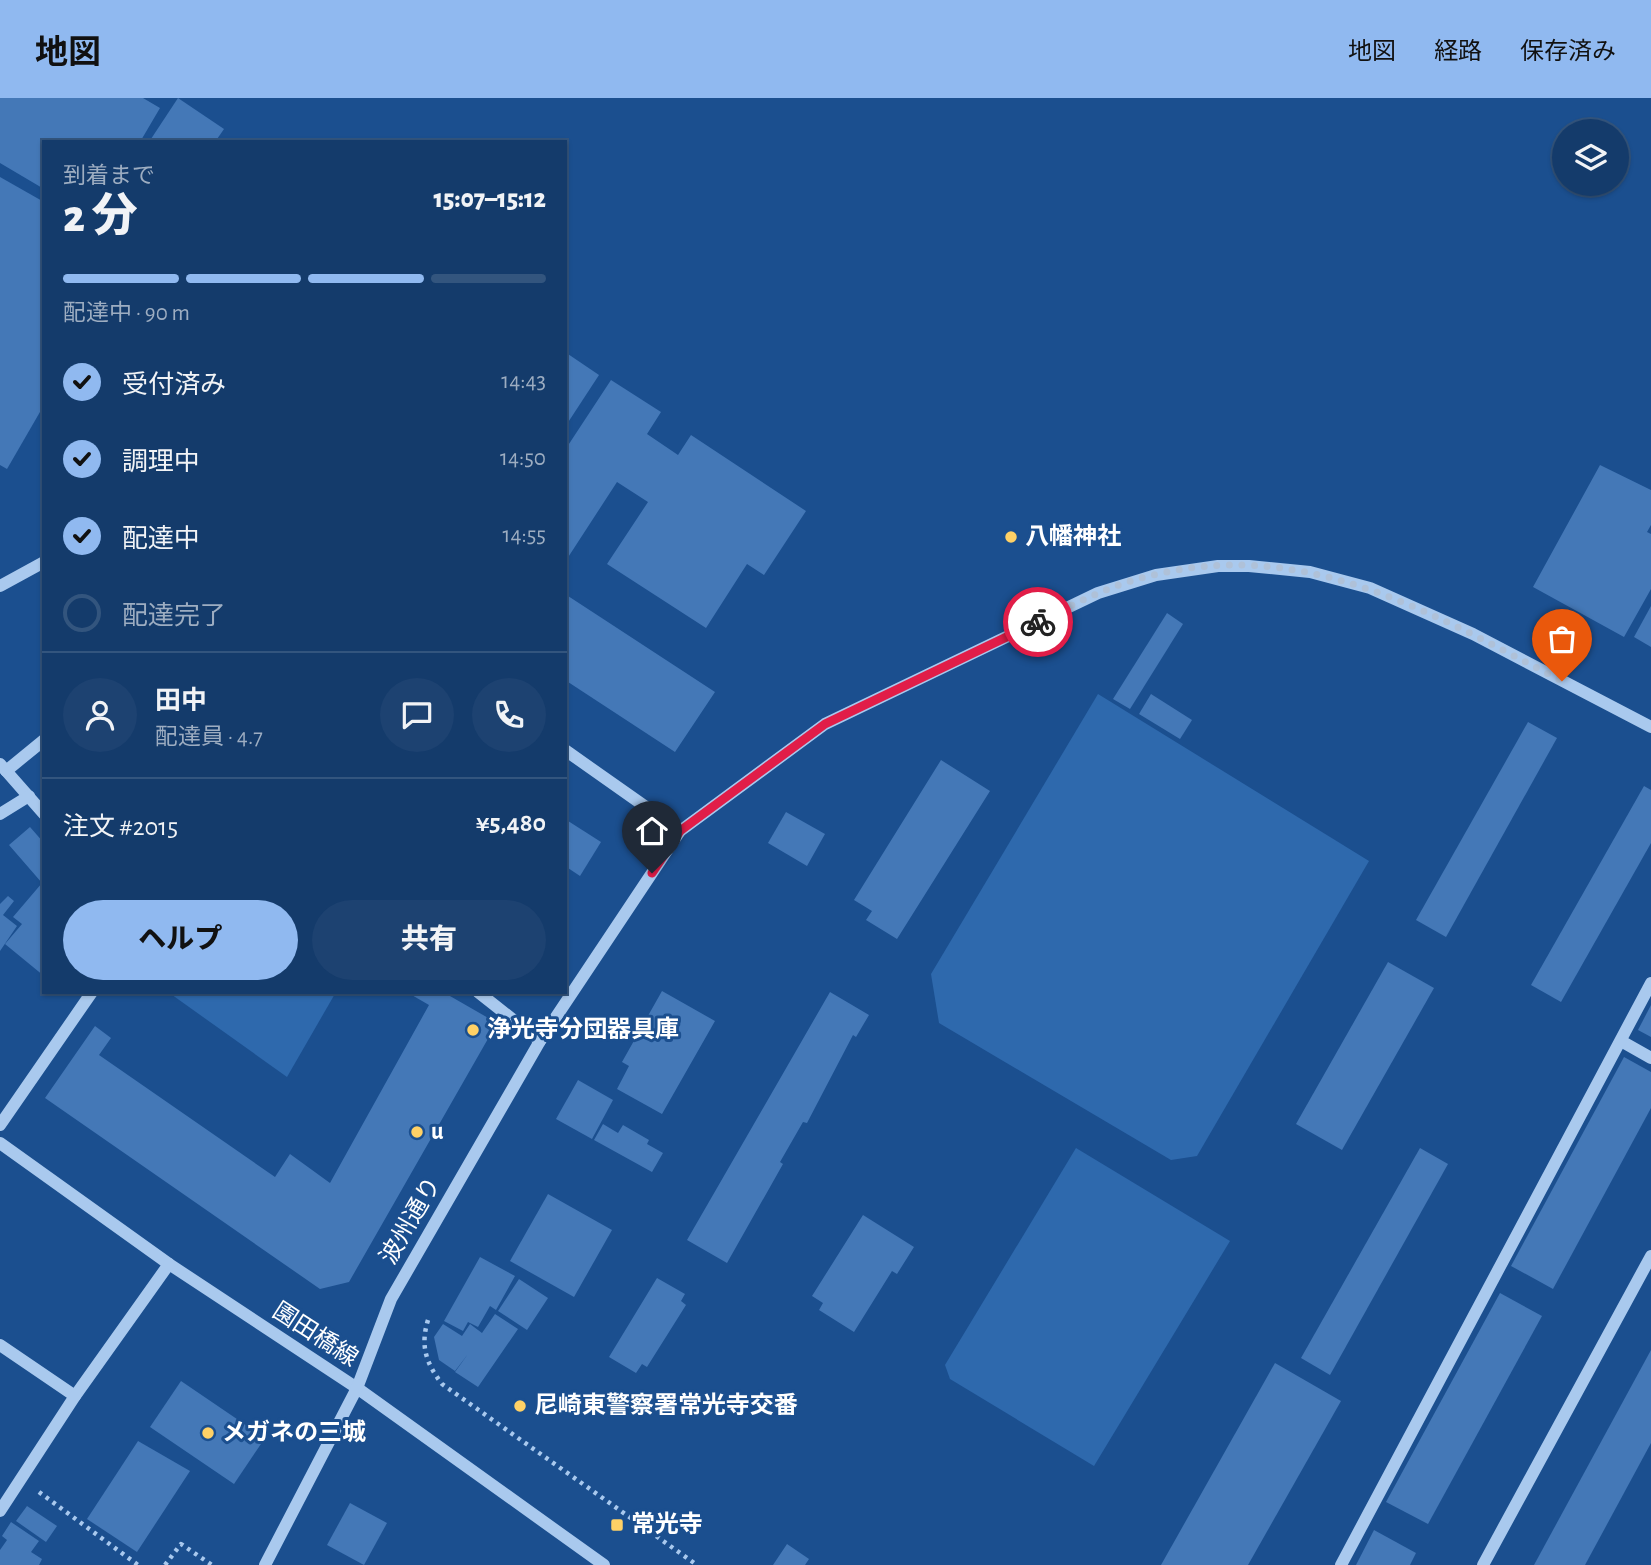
<!DOCTYPE html>
<html lang="ja">
<meta charset="utf-8">
<style>
:root{--surface:#143b6b;--page:#1d4271;--text:#f1f3f6;--muted:#9dadc1;--line:#33557e;--accent:#90b9f0}
body{margin:0;font-family:"Alegreya Sans","Noto Sans JP",sans-serif;background:var(--page);color:var(--text);height:100vh;display:flex;flex-direction:column;font-size:26px;white-space:nowrap}
*{box-sizing:border-box;margin:0}
p{font-size:23px;color:var(--muted)}
.icon{flex:none;width:38px;height:38px;fill:none;stroke:currentColor;stroke-width:2;stroke-linecap:round;stroke-linejoin:round}
.map{position:relative;flex:1;overflow:hidden}
.panel{position:absolute;left:42px;top:42px;width:525px;height:854px;display:flex;flex-direction:column;background:var(--surface);border-radius:0px;box-shadow:0 2px 5px #0004,0 0 0 2px var(--line)}
.panel>*{flex:none}
.fabs{position:absolute;left:1552px;top:21px;display:grid;gap:14px}
.fabs a{display:grid;place-items:center;width:77px;height:77px;border-radius:50%;background:var(--surface);box-shadow:0 2px 5px #0004,0 0 0 2px var(--line);font-size:35px}
.pin{position:absolute;display:grid;place-items:center;width:60px;height:60px;color:#fff;margin:-72px -30px;border-radius:50% 50% 50% 0;rotate:-45deg;box-shadow:0 0 7px #0007}
.pin .icon{rotate:45deg}
.courier{position:absolute;display:grid;place-items:center;width:70px;height:70px;margin:-35px;border:5px solid #e11d48;border-radius:50%;background:#fff;color:#222;box-shadow:0 2px 9px #0007}
.head em{font-style:normal;font-weight:800}
.head div{display:flex;flex-direction:column-reverse}
.head{display:flex;align-items:center;justify-content:space-between;height:119px;padding:0 21px}
h1{font-size:46px;font-weight:800;line-height:52px}
.bar{display:grid;grid-template-columns:repeat(4,1fr);gap:10px 7px;align-content:center;height:84px;padding:0 21px}
.bar i{height:9px;border-radius:5px;background:var(--line)}
.bar .on{background:var(--accent)}
.bar p{grid-column:span 4}
.line{display:flex;align-items:center;gap:18px;padding:0 21px;border-top:2px solid var(--line)}
.line div{flex:1}
.round{display:grid;place-items:center;flex:none;width:74px;height:74px;border-radius:37px;background:var(--page)}
ol{padding:0 21px;list-style:none}
li{display:flex;align-items:center;gap:21px;height:77px}
li p{margin-inline-start:auto}
li .icon{padding:7px;border-radius:50%;background:var(--accent);color:#111;stroke-width:4}
li:last-child{color:var(--muted)}
li i{width:38px;height:38px;border:4px solid var(--line);border-radius:50%}
.action{display:flex;gap:14px;margin-top:auto;padding:14px 21px}
.action a{flex:1;height:80px;border-radius:42px;background:var(--accent);color:#111;font-size:28px;font-weight:800;line-height:80px;text-align:center}
.action a+a{background:var(--page);color:var(--text)}
header{display:flex;align-items:center;gap:42px;box-sizing:border-box;height:98px;padding:0 35px;background:var(--accent);color:#111}
header strong{font-size:33px}
nav{display:flex;gap:38px;margin-inline-start:auto;font-size:24px}
.map>svg:first-child{display:block}
</style>
<header>
<strong>地図</strong>
<nav><a>地図</a><a>経路</a><a>保存済み</a></nav>
</header>
<div class="map">
<svg width="1651" height="1467" viewBox="0 0 1651 1467">
<rect width="100%" height="100%" fill="#1b4f8f"/>
<!-- green -->
<g fill="#2e69ad">
<path d="M1098,596L1369,763L1197,1058L1171,1062L939,925L931,876Z"/>
<path d="M168,894H336L287,979Z"/>
<path d="M1076,1050L1230,1143L1094,1368L950,1281L945,1267Z"/>
</g>
<!-- building -->
<g fill="#4478b7">
<path d="M0,0H143L160,10L140,44H44V91L0,65Z"/>
<path d="M178,0L224,31L215,44H149Z"/>
<path d="M0,79L44,104V307L7,371L0,367Z"/>
<path d="M565,254L599,277L565,329Z"/>
<path d="M611,282L661,314L647,336L678,357L691,337L806,413L764,477L747,466L706,530L607,466L648,404L617,384L565,464V352Z"/>
<path d="M1600,367L1651,392V427L1647,434L1651,436V491L1624,539L1533,489Z"/>
<path d="M565,496L715,594L675,654L565,582Z"/>
<path d="M1651,508V549L1634,539Z"/>
<path d="M1167,515L1183,526L1130,611L1113,601Z"/>
<path d="M1151,596L1192,622L1180,641L1139,616Z"/>
<path d="M1528,624L1557,640L1446,839L1416,822Z"/>
<path d="M941,662L990,693L897,841L866,822L872,813L854,802Z"/>
<path d="M1644,688L1651,692V745L1561,904L1531,887Z"/>
<path d="M786,714L825,736L807,768L768,745Z"/>
<path d="M565,721L601,744L580,778L565,768Z"/>
<path d="M30,729L44,745V878L5,846L22,826L13,819L42,785L9,747Z"/>
<path d="M8,798L14,803L3,817L17,828L0,853V806Z"/>
<path d="M1388,864L1434,890L1342,1052L1296,1026Z"/>
<path d="M662,893L715,923L662,1016L617,991L629,968L622,964Z"/>
<path d="M411,894H443L497,925L349,1184L320,1191L45,1000L95,928L111,940L99,957L275,1079L290,1056L330,1085L429,907L410,896Z"/>
<path d="M830,894L869,917L856,939L853,937L807,1025L803,1024L780,1064L783,1066L727,1165L687,1142Z"/>
<path d="M1651,907V939L1638,932Z"/>
<path d="M1624,959L1651,974V1010L1553,1191L1511,1168Z"/>
<path d="M578,982L613,1002L592,1041L556,1021Z"/>
<path d="M603,1026L618,1035L623,1027L649,1042L647,1046L663,1055L652,1074L594,1042Z"/>
<path d="M1420,1050L1448,1066L1330,1277L1301,1260Z"/>
<path d="M548,1096L612,1132L574,1199L510,1163Z"/>
<path d="M863,1117L914,1149L897,1176L892,1173L854,1234L819,1212L823,1205L812,1198Z"/>
<path d="M480,1159L515,1178L496,1212L490,1208L478,1229L468,1224L463,1233L444,1223Z"/>
<path d="M657,1180L685,1196L681,1203L686,1207L647,1269L642,1266L636,1275L609,1259Z"/>
<path d="M519,1181L548,1200L527,1232L498,1213Z"/>
<path d="M1500,1195L1542,1218L1428,1426L1386,1404Z"/>
<path d="M495,1216L518,1231L478,1289L455,1274L468,1256L455,1273L439,1262L434,1239L443,1226L462,1238L470,1226L482,1235Z"/>
<path d="M1651,1252V1345L1585,1467H1534Z"/>
<path d="M1275,1265L1341,1303L1248,1467H1161Z"/>
<path d="M181,1283L265,1340L234,1386L150,1329Z"/>
<path d="M138,1343L190,1373L137,1454L87,1421Z"/>
<path d="M350,1405L387,1425L364,1467L327,1447Z"/>
<path d="M27,1408L57,1428L46,1444L16,1423Z"/>
<path d="M11,1424L39,1443L31,1454L42,1461L39,1467H0V1452L7,1442L2,1438Z"/>
<path d="M1374,1432L1416,1455L1410,1467H1356Z"/>
<path d="M787,1446L809,1461L805,1467H773Z"/>
</g>
<g fill="none" stroke-linecap="round" stroke-linejoin="round">
<!-- path -->
<g stroke="#a9c9ee" stroke-width="4.5" stroke-dasharray="3.5 5" stroke-linecap="butt">
<path d="M428,1222C420,1248 426,1265 442,1286L697,1467"/>
<path d="M39,1394L138,1467"/>
<path d="M165,1467L181,1446L212,1467"/>
</g>
<!-- minor -->
<g stroke="#a9c9ee" stroke-width="12">
<path d="M0,488L44,464"/>
<path d="M565,652L680,733"/>
<path d="M0,666L44,716"/>
<path d="M6,673L44,642"/>
<path d="M0,716L29,698"/>
<path d="M478,894L540,943"/>
<path d="M1621,943L1651,960"/>
<path d="M0,1027L92,894"/>
<path d="M0,1045L169,1166L357,1290L604,1467"/>
<path d="M0,1247L75,1298"/>
<path d="M0,1413L75,1298L169,1166"/>
<path d="M265,1467L357,1290L391,1201L540,943L680,733L825,626L1098,495L1156,477L1218,468H1249L1310,474L1370,490L1473,536L1651,629"/>
<path d="M1341,1467L1651,885"/>
<path d="M1483,1467L1651,1158"/>
</g>
</g>
<g fill="none" stroke-linecap="round" stroke-linejoin="round">
<!-- done -->
<path stroke="#afc1d8" stroke-width="7" stroke-dasharray="0 12.6" d="M1038,524C1066,510 1095,495 1125,485C1291,431 1420,509 1562,583"/>
<!-- route -->
<path stroke="#e11d48" stroke-width="9" d="M652,775L680,733L825,626L1038,524"/>
</g>
<!-- markers -->
<g fill="#ffd166" stroke="#1b4f8f" stroke-width="2.5">
<circle cx="1011" cy="439" r="7"/>
<circle cx="473" cy="932" r="7"/>
<circle cx="417" cy="1034" r="7"/>
<circle cx="520" cy="1308" r="7"/>
<circle cx="208" cy="1335" r="7"/>
<rect x="610" y="1420" width="14" height="14" rx="3.5"/>
</g>
<g text-anchor="middle" dominant-baseline="central" stroke-width="6" stroke-linejoin="round" paint-order="stroke">
<!-- poi labels -->
<g font-size="24" font-weight="bold" fill="#fff" stroke="#1b4f8f" text-anchor="start">
<text x="1025" y="439">八幡神社</text>
<text x="487" y="932">浄光寺分団器具庫</text>
<text x="431" y="1034">u</text>
<text x="534" y="1308">尼崎東警察署常光寺交番</text>
<text x="222" y="1335">メガネの三城</text>
<text x="631" y="1427">常光寺</text>
</g>
<!-- street labels -->
<g font-size="24" fill="#fff" stroke="#1b4f8f">
<text transform="translate(411 1123) rotate(-60)">波州通り</text>
<text transform="translate(315 1237) rotate(33)">園田橋線</text>
</g>
</g>
</svg>
<div class="fabs">
<a><svg class="icon" aria-label="layers" viewBox="0 0 24 24"><path d="M12 4l9 5-9 5-9-5zM3 14l9 5 9-5"/></svg></a>
</div>
<div class="pin" style="left:1562px;top:583px;background:#ea580c"><svg class="icon" aria-label="bag" viewBox="0 0 24 24"><path d="M5 8h14l-1 12H6zM9 8a3 3 0 0 1 6 0"/></svg></div>
<div class="pin" style="left:652px;top:775px;background:#1f2937"><svg class="icon" aria-label="home" viewBox="0 0 24 24"><path d="M3 11l9-7 9 7M6 9v11h12V9"/></svg></div>
<div class="courier" style="left:1038px;top:524px"><svg class="icon" aria-label="bike" viewBox="0 0 24 24"><circle cx="6" cy="16" r="4"/><circle cx="18" cy="16" r="4"/><path d="M6 16l4-8h5l3 8M10 8l3 8H6M13 5h3"/></svg></div>
<section class="panel">
<div class="head"><div><h1>2 分</h1><p>到着まで</p></div><em>15:07–15:12</em></div>
<div class="bar"><i class="on"></i><i class="on"></i><i class="on"></i><i></i><p>配達中 · 90 m</p></div>
<ol>
<li><svg class="icon" aria-label="check" viewBox="0 0 24 24"><path d="M5 12l5 5 9-10"/></svg>受付済み<p>14:43</p></li>
<li><svg class="icon" aria-label="check" viewBox="0 0 24 24"><path d="M5 12l5 5 9-10"/></svg>調理中<p>14:50</p></li>
<li><svg class="icon" aria-label="check" viewBox="0 0 24 24"><path d="M5 12l5 5 9-10"/></svg>配達中<p>14:55</p></li>
<li><i></i>配達完了</li>
</ol>
<div class="line" style="height:126px"><a class="round"><svg class="icon" aria-label="person" viewBox="0 0 24 24"><circle cx="12" cy="8" r="4"/><path d="M4 21q1-7 8-7t8 7"/></svg></a><div><b>田中</b><p>配達員 · 4.7</p></div><a class="round"><svg class="icon" aria-label="chat" viewBox="0 0 24 24"><path d="M4 5h16v11H9l-5 4z"/></svg></a><a class="round"><svg class="icon" aria-label="phone" viewBox="0 0 24 24"><path d="M5 4h4l2 5-3 2q2 4 5 5l2-3 5 2v4C11 20 4 13 5 4z"/></svg></a></div>
<div class="line" style="height:91px"><div>注文 #2015</div><b>¥5,480</b></div>
<div class="action"><a>ヘルプ</a><a>共有</a></div>
</section>
</div>
